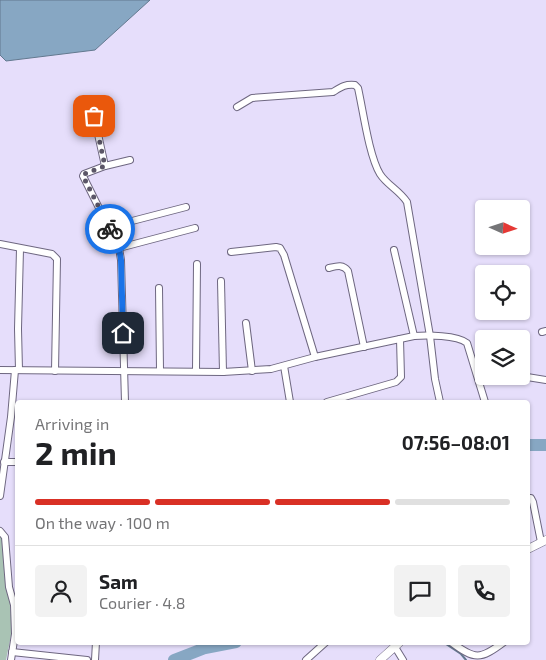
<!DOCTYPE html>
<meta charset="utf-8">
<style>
:root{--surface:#fff;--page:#f2f2f2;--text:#202124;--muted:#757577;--line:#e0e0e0;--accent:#d93025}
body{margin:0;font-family:"Exo 2",sans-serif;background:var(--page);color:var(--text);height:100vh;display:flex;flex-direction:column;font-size:19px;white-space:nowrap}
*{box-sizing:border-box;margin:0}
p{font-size:16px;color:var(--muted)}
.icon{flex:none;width:28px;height:28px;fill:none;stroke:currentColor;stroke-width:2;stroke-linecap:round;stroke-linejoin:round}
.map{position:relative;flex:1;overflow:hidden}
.side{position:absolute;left:15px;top:400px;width:515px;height:245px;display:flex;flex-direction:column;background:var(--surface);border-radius:5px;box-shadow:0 1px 4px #0004}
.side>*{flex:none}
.needle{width:32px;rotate:93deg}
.controls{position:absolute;left:475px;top:200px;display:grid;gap:10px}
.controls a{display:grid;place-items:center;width:55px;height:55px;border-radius:5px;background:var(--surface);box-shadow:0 1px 4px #0004;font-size:25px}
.pin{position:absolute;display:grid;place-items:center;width:42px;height:42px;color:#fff;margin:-21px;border-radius:10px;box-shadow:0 2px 8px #0006}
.courier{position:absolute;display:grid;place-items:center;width:50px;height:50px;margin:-25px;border:4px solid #1a73e8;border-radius:50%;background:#fff;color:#222;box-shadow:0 1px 6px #0007}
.summary em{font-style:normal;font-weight:700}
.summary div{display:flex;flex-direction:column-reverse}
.summary{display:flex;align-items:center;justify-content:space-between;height:85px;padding:0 20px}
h1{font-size:32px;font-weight:700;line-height:38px}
.bar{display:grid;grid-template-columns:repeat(4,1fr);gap:8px 5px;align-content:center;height:60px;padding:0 20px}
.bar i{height:6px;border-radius:4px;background:var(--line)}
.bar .selected{background:var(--accent)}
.bar p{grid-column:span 4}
.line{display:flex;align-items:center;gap:12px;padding:0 20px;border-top:1px solid var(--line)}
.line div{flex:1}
.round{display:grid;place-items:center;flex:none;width:52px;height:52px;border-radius:5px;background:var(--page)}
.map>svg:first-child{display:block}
</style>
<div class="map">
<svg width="546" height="660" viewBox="0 0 546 660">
<rect width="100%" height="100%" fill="#e6defb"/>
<!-- green -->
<path fill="#a9c3b4" d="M0,535L3,536L6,589L10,601L12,631L6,660H0Z"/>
<!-- water -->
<path fill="#87a7c3" stroke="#63798f" d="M0,0H150L95,50L6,61L0,55Z"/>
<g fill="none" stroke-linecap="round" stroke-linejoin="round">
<!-- stream -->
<path stroke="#63798f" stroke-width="2" d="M443,642L461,654L466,660"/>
<!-- river -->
<g stroke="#87a7c3" stroke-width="12">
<path d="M528,445H546"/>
<path d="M174,660L205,648L236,642"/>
</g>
<defs>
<g id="minor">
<path d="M237,107L252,98L333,92C341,87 345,84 355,85L358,88C363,110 369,156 380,174C387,185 399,190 407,202L430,336L435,379L440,402"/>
<path d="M94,116L105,166L84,174L83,176L119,248L121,260L125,402"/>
<path d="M105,166L130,160"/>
<path d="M109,227L186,207"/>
<path d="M0,244L52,254L57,259L55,371"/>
<path d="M119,248L195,228"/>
<path d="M394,250L414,336"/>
<path d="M231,252L276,247L280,248L284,255L315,357"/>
<path d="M329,268C337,266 343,264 348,271L364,347"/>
<path d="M221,281L223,372"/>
<path d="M159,288L160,370"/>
<path d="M246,323L252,371"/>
<path d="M542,332L546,331"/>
<path d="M284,366L290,402"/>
<path d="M0,370L223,372L271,369L315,357L414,336C427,335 457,335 467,343L485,402"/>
<path d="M19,370L18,329L20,249"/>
<path d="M196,370L197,264"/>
<path d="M521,376L546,380"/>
<path d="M327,402L396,382L401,377L400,339"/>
<path d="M4,462H18"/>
<path d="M0,496L11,417L15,370"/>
<path d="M528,498H531L533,502L541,542"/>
<path d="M0,531L5,537L9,587L14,605L15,634L11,660"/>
<path d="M451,642C475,660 480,660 504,642"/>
<path d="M395,647L403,660"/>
<path d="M12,652L87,660"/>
<path d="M95,660L96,642"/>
<path d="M306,660L326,642"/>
</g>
<g id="tertiary">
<path d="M528,549L546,540"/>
<path d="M380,660L400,642"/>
</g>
</defs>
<!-- minor casing -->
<use href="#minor" stroke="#6e6780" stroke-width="8"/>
<!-- tertiary casing -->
<use href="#tertiary" stroke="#6e6780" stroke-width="9"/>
<!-- minor -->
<use href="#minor" stroke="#fff" stroke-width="6"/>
<!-- tertiary -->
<use href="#tertiary" stroke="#fff" stroke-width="8"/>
</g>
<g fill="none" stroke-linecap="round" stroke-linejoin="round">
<!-- done -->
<path stroke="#5b5667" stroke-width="5" stroke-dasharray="0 9" d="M94,116L105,166L84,174V178L110,229"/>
<!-- route -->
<path stroke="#1a73e8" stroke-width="6" d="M110,229L119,248L121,260L123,333"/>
</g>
</svg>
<div class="controls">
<a><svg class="needle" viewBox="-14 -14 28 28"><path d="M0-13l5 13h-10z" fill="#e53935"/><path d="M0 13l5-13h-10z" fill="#757577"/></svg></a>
<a><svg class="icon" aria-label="locate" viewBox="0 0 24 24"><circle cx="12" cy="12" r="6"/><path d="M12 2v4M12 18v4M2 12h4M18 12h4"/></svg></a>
<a><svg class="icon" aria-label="layers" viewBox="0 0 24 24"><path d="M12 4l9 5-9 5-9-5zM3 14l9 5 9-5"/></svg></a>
</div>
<div class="pin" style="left:94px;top:116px;background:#ea580c"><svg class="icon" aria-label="bag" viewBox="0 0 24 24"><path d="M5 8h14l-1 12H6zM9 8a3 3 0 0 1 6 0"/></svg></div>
<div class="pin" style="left:123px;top:333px;background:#1f2937"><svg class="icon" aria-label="home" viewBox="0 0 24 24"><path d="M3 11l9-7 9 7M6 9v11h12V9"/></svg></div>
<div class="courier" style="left:110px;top:229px"><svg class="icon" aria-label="bike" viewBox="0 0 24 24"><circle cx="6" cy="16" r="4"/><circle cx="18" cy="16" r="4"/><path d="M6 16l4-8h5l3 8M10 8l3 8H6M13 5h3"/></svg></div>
<section class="side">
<div class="summary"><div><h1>2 min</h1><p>Arriving in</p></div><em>07:56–08:01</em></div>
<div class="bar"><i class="selected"></i><i class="selected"></i><i class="selected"></i><i></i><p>On the way · 100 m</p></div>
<div class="line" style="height:90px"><a class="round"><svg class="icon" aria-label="person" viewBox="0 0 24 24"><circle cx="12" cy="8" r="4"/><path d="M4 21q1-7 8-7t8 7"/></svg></a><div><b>Sam</b><p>Courier · 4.8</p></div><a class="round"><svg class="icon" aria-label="chat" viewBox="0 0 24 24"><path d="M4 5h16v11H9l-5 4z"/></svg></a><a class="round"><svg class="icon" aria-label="phone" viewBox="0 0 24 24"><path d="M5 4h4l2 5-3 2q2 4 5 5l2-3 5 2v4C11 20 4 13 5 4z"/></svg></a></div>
</section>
</div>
